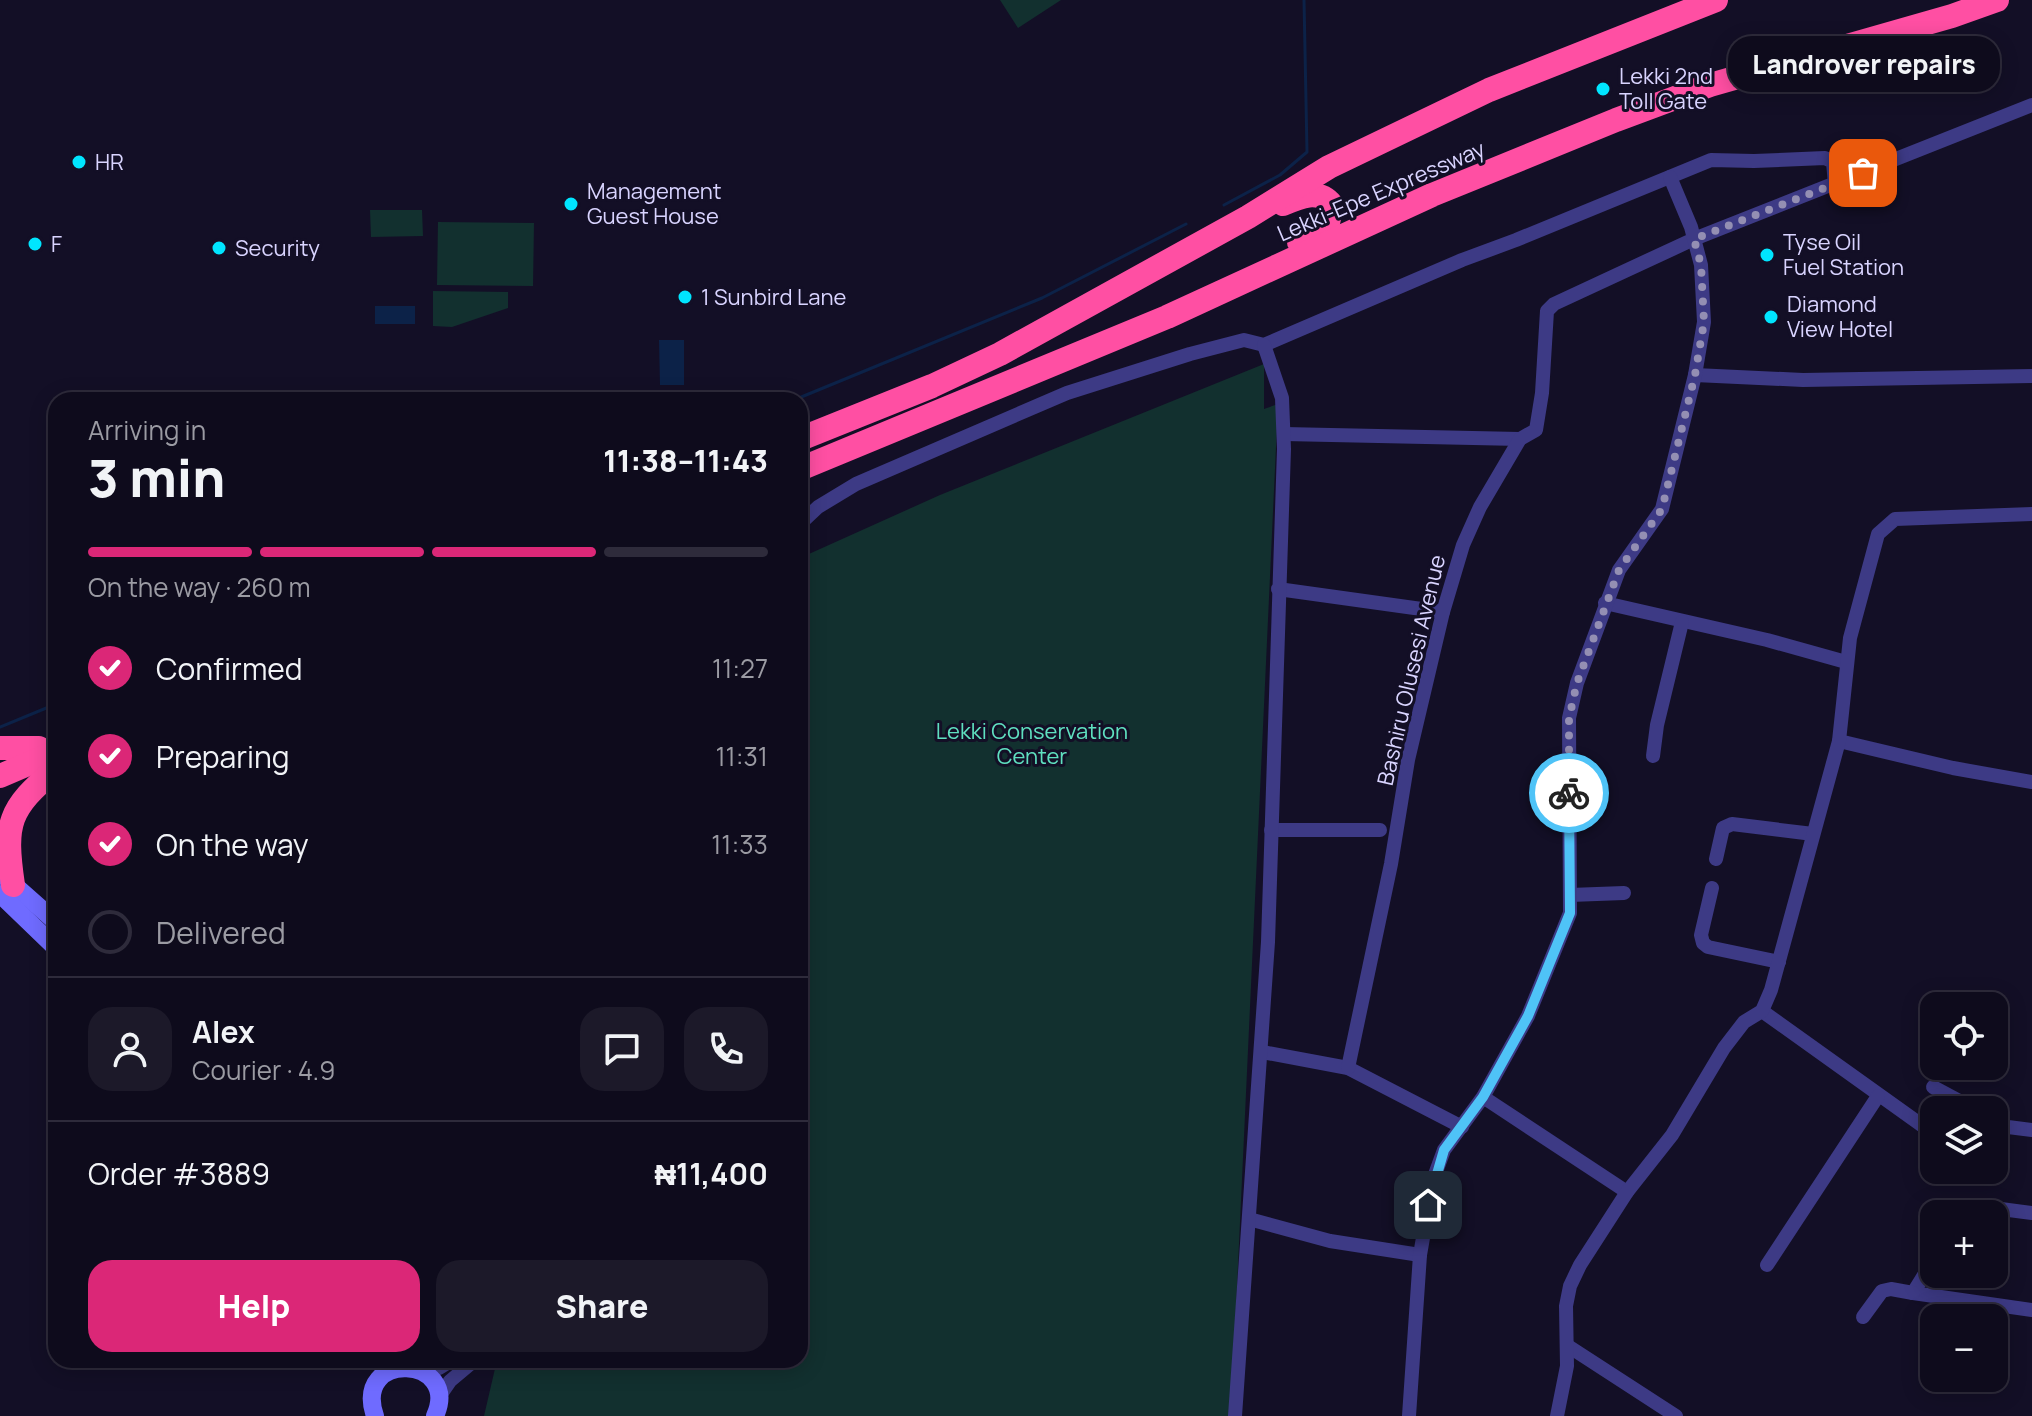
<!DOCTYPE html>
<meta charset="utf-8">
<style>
:root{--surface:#0e0b1c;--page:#1c1929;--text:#f1f3f6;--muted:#9b9ba3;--line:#2e2b3b;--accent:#db2777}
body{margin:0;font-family:Manrope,sans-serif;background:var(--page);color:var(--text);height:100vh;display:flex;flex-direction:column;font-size:30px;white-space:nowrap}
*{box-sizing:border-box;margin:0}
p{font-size:26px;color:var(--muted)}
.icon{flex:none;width:44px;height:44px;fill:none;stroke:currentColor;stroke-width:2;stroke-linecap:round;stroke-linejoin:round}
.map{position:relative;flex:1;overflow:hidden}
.drawer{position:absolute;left:48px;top:392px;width:760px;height:976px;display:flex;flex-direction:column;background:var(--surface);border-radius:24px;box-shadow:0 4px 20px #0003,0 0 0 2px var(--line)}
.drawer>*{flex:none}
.fabs{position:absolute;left:1920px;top:992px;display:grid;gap:16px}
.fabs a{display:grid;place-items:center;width:88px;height:88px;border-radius:16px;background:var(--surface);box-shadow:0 4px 20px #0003,0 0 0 2px var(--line);font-size:40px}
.pin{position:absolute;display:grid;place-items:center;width:68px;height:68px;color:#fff;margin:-34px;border-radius:16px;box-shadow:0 4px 12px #0006}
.courier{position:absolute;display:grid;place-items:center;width:80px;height:80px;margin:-40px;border:6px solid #4fc3f7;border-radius:50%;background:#fff;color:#222;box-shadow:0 2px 10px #0007}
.bubble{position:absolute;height:56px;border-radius:24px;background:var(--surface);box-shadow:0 4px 20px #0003,0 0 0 2px var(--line);font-size:26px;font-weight:800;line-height:56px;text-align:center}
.summary em{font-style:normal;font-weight:800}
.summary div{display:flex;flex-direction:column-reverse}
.summary{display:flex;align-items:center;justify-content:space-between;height:136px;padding:0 40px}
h1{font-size:52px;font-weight:800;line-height:60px}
.bar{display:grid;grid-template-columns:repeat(4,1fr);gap:12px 8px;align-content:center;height:96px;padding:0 40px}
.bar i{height:10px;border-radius:6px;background:var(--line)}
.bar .active{background:var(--accent)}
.bar p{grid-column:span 4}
.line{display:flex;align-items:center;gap:20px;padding:0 40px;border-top:2px solid var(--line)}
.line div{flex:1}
.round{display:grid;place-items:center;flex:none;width:84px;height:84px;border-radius:24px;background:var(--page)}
ol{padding:0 40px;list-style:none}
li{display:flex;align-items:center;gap:24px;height:88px}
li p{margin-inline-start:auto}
li .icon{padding:8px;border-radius:50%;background:var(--accent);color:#fff;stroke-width:4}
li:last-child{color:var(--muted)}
li i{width:44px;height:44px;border:4px solid var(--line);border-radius:50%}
.primary-button{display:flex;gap:16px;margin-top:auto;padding:16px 40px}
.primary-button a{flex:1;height:92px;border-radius:24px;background:var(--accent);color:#fff;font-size:32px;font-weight:800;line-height:92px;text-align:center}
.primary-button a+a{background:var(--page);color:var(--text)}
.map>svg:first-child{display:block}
</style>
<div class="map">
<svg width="2032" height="1416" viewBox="0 0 2032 1416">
<rect width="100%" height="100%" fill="#130f26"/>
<!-- green -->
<g fill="#12302f">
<path d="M1000,0H1061L1018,28Z"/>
<path d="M422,210L423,236L371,237L370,210Z"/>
<path d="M438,222L534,223L533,286L437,285Z"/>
<path d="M433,291L508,292V308L452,327L433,326Z"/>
<path d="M1264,364V409L1278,404L1231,1416H484L497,1360H800V558L940,495Z"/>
</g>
<!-- water -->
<g fill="#0c2248">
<rect x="375" y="306" width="40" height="18"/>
<path d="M659,340H684V385H660Z"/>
</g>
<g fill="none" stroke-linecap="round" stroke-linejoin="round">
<!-- stream -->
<g stroke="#0c2248" stroke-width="3">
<path d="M1224,205L1280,175L1307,152L1304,0"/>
<path d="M794,400L1042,298L1186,224"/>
<path d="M0,727L56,704"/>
</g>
<!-- street -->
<g stroke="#3d3a85" stroke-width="14">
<path d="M1695,375L1803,380L2032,376"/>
<path d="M1284,434L1520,439"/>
<path d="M800,524L818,507L856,484L1067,393L1190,354L1244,340L1264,345L1462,260L1516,240L1711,160L1754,161L1825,158L1833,162L1835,185"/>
<path d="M1278,589L1443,612"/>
<path d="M1605,603L1767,640L1846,662"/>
<path d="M1839,741L1953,768L2032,782"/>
<path d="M1653,756L1657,725L1682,622"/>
<path d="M1271,830H1380"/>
<path d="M1716,859L1723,828L1732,824L1813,834"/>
<path d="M1712,888L1701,935L1703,943L1708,947L1779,962"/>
<path d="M1570,895L1624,893"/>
<path d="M1762,1011L1934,1134"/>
<path d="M1262,1052L1348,1068L1462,1127"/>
<path d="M1348,1068L1391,864L1408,760L1443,612L1463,545L1480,507L1520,439L1536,430L1542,393L1547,311L1554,304L1694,239L2032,105"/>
<path d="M1933,1087L1976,1110"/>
<path d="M1483,1097L1627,1192"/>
<path d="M1994,1120L2008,1127L2032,1130"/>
<path d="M1961,1214L1969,1208L1978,1206L2032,1213"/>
<path d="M1249,1219L1330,1241L1420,1255"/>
<path d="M1934,1259L1913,1293L2032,1310"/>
<path d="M1767,1265L1878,1096"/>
<path d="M1863,1317L1882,1291L1891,1289L1913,1293"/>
<path d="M1568,1346L1676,1416"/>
<path d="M422,1371L439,1368L452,1360"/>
<path d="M439,1397L450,1381L475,1360"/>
<path d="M1235,1416L1268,942L1284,449L1282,398L1264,345"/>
<path d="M1409,1416L1420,1255L1433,1180L1444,1150L1483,1097L1528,1016L1570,913L1569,718L1577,683L1619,570L1662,509L1695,375L1704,322L1701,265L1691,227L1670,177"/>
<path d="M1557,1416L1567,1366L1566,1306L1570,1286L1580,1265L1627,1192L1672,1135L1724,1048L1744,1022L1762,1011L1771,990L1839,741L1850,638L1878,534L1895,519L2032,514"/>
</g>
<!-- secondary -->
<g stroke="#6f6bff" stroke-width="18">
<path d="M4,876L56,922"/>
<path d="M0,894L56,948"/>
<path d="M375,1416C352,1349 462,1356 435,1416"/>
</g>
<!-- highway -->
<g stroke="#ff4fa3" stroke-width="24">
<path d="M1283,204C1299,197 1319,188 1332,205L1328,223L1299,242"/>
<path d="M800,439L932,386L1000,354L1248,217L1329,167L1489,90L1716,0"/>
<path d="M800,469L1167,317L1432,195L1616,120L1710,85L1952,16L1997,0"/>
<path d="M0,748H39"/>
<path d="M0,776L56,752"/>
<path d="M13,885C4,823 8,809 56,769"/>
</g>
</g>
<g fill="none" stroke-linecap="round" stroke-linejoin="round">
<!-- done -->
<path stroke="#948fb3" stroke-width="8" stroke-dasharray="0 14.4" d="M1569,793V718L1577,683L1619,570L1662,509L1695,375L1704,322L1701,265L1694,239L1863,173"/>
<!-- route -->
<path stroke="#4fc3f7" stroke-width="10" d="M1428,1205L1444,1150L1483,1097L1528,1016L1570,913L1569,793"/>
</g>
<!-- markers -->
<g fill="#00e5ff" stroke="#130f26" stroke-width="3">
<circle cx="1603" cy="89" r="8"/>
<circle cx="79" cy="162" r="8"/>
<circle cx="571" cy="204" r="8"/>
<circle cx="35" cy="244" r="8"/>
<circle cx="219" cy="248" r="8"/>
<circle cx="1767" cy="255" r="8"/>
<circle cx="685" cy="297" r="8"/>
<circle cx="1771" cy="317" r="8"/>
</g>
<g text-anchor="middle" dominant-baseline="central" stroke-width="6" stroke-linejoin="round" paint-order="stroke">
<!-- poi labels -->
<g font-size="22" fill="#d9d4ff" stroke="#130f26" text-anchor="start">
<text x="1619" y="76">Lekki 2nd<tspan x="1619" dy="25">Toll Gate</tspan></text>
<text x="95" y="162">HR</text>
<text x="587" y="191">Management<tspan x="587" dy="25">Guest House</tspan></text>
<text x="1783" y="242">Tyse Oil<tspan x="1783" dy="25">Fuel Station</tspan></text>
<text x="51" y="244">F</text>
<text x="235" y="248">Security</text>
<text x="701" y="297">1 Sunbird Lane</text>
<text x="1787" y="304">Diamond<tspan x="1787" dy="25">View Hotel</tspan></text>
</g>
<!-- street labels -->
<g font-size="22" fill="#d9d4ff" stroke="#130f26">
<text transform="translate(1381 191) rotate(-23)">Lekki-Epe Expressway</text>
<text transform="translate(1411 670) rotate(-77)">Bashiru Olusesi Avenue</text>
</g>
<!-- park labels -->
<g font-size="22" fill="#5fe0c0" stroke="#130f26">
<text x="1032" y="731">Lekki Conservation<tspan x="1032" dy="25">Center</tspan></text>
</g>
</g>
</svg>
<div class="fabs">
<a><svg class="icon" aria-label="locate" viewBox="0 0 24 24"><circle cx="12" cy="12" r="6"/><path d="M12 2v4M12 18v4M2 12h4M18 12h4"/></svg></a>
<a><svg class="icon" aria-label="layers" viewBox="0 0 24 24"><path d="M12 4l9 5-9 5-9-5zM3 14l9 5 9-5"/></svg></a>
<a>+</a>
<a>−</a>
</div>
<div class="pin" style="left:1863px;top:173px;background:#ea580c"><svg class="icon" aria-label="bag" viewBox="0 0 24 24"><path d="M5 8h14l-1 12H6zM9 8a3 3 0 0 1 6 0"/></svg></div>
<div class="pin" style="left:1428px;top:1205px;background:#1f2937"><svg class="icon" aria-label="home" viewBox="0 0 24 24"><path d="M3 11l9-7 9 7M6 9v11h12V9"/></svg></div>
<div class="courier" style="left:1569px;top:793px"><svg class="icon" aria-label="bike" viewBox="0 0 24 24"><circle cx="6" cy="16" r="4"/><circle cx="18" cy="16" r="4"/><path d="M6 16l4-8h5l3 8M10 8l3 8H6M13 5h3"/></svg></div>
<div class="bubble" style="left:1728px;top:36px;width:272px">Landrover repairs</div>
<section class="drawer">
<div class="summary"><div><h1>3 min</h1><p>Arriving in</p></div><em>11:38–11:43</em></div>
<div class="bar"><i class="active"></i><i class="active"></i><i class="active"></i><i></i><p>On the way · 260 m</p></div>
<ol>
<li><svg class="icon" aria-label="check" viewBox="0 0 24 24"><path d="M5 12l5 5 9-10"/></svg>Confirmed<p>11:27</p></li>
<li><svg class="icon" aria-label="check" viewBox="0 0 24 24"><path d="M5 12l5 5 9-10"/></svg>Preparing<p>11:31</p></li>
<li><svg class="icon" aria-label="check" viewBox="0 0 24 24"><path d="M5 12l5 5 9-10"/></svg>On the way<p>11:33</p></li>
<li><i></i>Delivered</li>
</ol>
<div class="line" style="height:144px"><a class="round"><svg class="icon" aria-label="person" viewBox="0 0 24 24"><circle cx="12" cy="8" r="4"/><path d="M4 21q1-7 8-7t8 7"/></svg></a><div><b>Alex</b><p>Courier · 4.9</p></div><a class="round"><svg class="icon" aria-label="chat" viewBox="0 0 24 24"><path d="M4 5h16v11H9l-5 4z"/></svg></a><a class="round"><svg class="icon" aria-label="phone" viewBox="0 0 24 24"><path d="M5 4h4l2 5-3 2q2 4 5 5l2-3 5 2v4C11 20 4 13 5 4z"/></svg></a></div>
<div class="line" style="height:104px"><div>Order #3889</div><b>₦11,400</b></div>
<div class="primary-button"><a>Help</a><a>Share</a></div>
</section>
</div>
